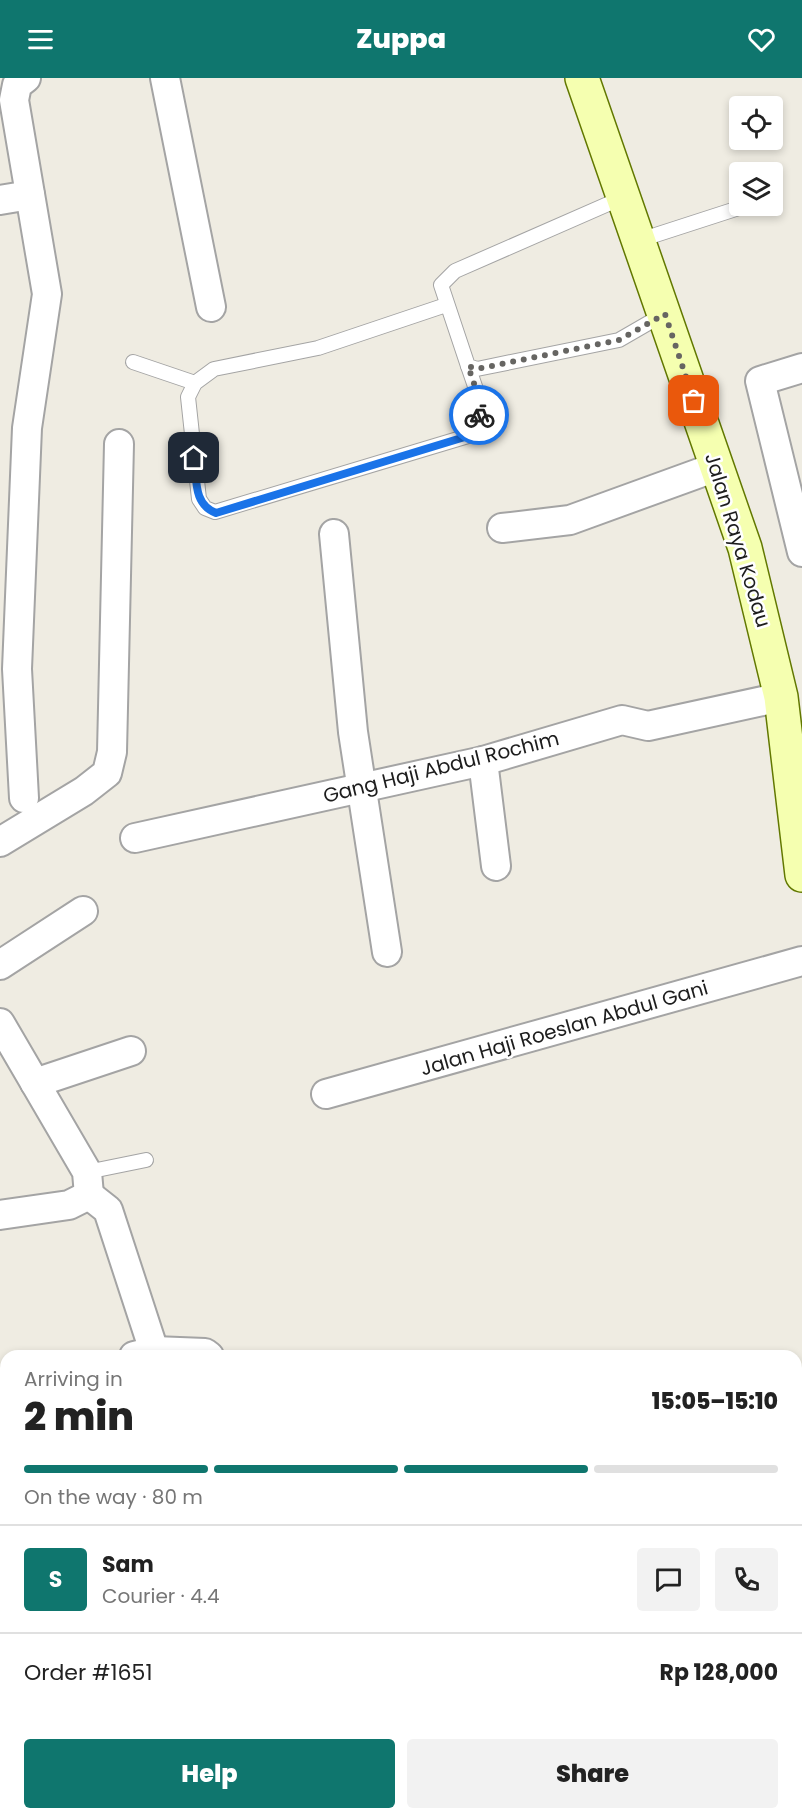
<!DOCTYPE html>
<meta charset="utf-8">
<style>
:root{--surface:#fff;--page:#f2f2f2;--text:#222;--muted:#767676;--line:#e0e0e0;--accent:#0f766e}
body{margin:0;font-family:Poppins,sans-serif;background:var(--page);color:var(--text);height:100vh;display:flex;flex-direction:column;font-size:22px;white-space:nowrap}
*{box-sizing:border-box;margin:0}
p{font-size:20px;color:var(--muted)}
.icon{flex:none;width:33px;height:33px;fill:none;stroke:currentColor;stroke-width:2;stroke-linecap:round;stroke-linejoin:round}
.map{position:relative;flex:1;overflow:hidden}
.side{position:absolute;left:0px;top:1272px;width:802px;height:470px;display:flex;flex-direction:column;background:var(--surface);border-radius:18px 18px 0 0;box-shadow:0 3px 9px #0003}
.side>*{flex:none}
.controls{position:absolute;left:729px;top:18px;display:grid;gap:12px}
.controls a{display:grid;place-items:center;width:54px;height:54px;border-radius:6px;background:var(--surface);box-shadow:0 3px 9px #0003;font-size:30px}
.pin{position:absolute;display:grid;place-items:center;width:51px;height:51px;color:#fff;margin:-26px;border-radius:12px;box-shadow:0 3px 9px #0006}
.courier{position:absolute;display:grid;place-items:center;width:60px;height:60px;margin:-30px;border:4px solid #1a73e8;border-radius:50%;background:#fff;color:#222;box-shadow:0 2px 8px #0007}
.overview em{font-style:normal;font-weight:800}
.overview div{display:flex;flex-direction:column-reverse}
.overview{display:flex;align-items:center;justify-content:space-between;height:102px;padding:0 24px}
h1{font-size:39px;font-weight:800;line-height:45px}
.bar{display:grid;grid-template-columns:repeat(4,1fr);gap:9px 6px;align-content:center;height:72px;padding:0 24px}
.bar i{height:8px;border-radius:4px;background:var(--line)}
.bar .on{background:var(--accent)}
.bar p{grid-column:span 4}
.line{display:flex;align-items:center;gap:15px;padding:0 24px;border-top:2px solid var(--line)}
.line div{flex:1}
.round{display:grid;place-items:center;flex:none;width:63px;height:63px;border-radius:6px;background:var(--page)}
.action{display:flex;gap:12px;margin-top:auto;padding:12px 24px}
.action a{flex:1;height:69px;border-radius:6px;background:var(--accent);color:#fff;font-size:24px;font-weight:800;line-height:69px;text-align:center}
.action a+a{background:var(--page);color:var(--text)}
header{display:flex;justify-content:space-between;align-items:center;height:78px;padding:0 24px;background:var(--accent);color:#fff;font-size:27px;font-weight:800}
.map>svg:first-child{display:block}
</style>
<header><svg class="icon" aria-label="menu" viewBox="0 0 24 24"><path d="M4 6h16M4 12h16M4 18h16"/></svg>Zuppa<svg class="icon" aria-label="heart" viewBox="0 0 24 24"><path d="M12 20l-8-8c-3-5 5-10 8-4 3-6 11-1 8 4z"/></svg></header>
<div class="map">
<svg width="802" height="1741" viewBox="0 0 802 1741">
<rect width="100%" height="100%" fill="#efece2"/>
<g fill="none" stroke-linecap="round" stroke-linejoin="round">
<defs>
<g id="lane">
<path d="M624,119L455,193L441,207L468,288L477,291L619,262L664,236"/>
<path d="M640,162L745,128"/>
<path d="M446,227L318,270L214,291L195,305L188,319L199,421L205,430L215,434L468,358L479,348V320L468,288"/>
<path d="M133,284L195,305"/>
<path d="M87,1094L146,1082"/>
</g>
<g id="street">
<path d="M165,0L211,229"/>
<path d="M0,122L30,117"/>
<path d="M802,290L760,303L802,474"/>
<path d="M502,450L570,442L716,389"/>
<path d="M334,456L353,654L387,874"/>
<path d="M483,683L496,788"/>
<path d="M24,720L17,591L27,350L47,216L14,22L17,7L26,0"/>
<path d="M135,760L483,683L622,642L648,648L781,619"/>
<path d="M0,764L84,713L107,695L112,674L119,366"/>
<path d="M0,887L83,833"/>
<path d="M0,945L87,1094L89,1117"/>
<path d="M35,1005L131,973"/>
<path d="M326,1016L802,883"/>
<path d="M89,1117L108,1132L154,1273"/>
<path d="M0,1137L69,1127L89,1117"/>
<path d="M134,1278L154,1273L205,1275L209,1278"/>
<path d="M0,1309L6,1308"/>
<path d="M0,1402L6,1415"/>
<path d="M0,1552L6,1548"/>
<path d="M0,1701L6,1698"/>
<path d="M796,1720H802"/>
<path d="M160,1736L163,1741"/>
<path d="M212,1741L222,1736"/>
<path d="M781,1741V1736"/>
</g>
<path id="secondary" d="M582,0L745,470L781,619L802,797"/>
</defs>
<!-- lane casing -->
<use href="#lane" stroke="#a4a4a4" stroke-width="16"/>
<!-- street casing -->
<use href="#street" stroke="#a4a4a4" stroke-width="32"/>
<!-- secondary casing -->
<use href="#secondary" stroke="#627800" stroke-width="36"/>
<!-- lane -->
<use href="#lane" stroke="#fff" stroke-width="14"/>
<!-- street -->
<use href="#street" stroke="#fff" stroke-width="28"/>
<!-- secondary -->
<use href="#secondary" stroke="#f5ffb0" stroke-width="33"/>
</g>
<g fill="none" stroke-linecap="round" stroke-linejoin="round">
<!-- done -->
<path stroke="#666562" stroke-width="6" stroke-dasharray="0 10.8" d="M479,337V320L468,288L477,291L619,262L665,236L694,323"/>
<!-- route -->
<path stroke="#1a73e8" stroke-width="8" d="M194,380C197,402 193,426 216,435L468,358L479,348V337"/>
</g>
<g text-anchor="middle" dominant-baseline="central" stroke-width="5" stroke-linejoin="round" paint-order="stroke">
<!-- street labels -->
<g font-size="20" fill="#1d1d1d" stroke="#fff">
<text transform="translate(738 462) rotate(73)">Jalan Raya Kodau</text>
<text transform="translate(441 689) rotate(-14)">Gang Haji Abdul Rochim</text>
<text transform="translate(564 950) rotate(-16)">Jalan Haji Roeslan Abdul Gani</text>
</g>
</g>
</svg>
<div class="controls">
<a><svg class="icon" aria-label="locate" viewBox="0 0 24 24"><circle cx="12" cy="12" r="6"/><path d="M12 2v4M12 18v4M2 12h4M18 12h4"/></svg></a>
<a><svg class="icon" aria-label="layers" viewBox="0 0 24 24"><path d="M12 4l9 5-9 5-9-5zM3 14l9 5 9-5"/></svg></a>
</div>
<div class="pin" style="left:694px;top:323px;background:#ea580c"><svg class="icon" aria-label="bag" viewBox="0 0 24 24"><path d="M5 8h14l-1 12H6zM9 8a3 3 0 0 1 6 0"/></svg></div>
<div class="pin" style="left:194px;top:380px;background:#1f2937"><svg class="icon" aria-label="home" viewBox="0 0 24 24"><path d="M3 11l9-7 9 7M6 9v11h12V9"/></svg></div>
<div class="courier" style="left:479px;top:337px"><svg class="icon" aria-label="bike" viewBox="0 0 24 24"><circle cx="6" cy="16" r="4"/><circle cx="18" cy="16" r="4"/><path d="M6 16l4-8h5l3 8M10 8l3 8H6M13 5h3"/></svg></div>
<section class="side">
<div class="overview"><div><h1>2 min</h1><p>Arriving in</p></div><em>15:05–15:10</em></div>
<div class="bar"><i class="on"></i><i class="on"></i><i class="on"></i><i></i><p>On the way · 80 m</p></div>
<div class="line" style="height:108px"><b class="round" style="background:var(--accent);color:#fff">S</b><div><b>Sam</b><p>Courier · 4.4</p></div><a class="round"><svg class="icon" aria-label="chat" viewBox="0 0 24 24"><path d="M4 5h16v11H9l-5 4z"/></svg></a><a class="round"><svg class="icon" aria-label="phone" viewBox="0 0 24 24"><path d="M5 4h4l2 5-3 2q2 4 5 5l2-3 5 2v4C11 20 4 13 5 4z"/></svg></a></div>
<div class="line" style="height:78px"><div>Order #1651</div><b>Rp 128,000</b></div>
<div class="action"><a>Help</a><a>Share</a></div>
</section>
</div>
